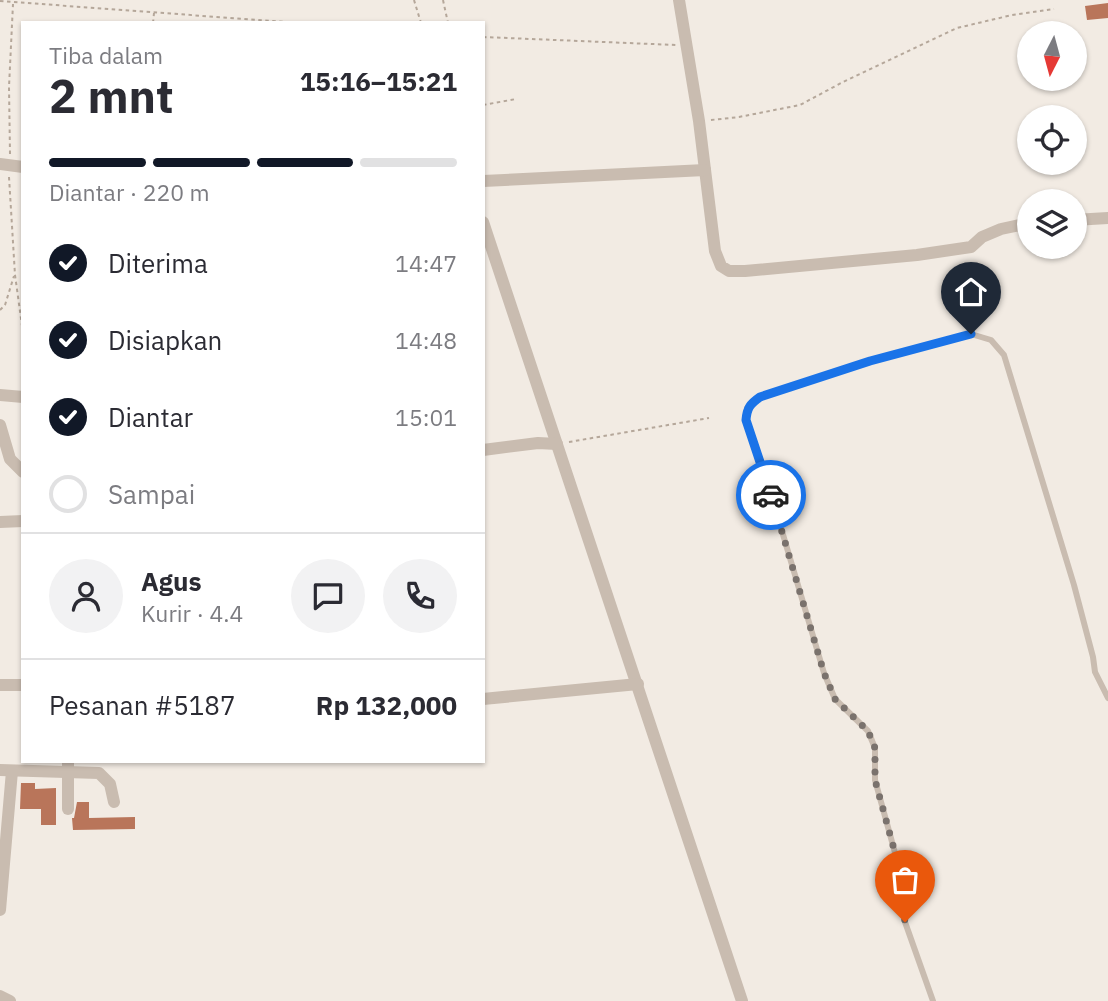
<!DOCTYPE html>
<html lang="id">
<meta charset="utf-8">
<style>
:root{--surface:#fff;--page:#f2f2f3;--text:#2b2b33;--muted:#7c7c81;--line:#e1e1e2;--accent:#111827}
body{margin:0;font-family:"IBM Plex Sans",sans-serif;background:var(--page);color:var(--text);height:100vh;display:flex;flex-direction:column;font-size:26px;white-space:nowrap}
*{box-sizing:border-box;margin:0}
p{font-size:23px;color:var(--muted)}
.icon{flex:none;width:38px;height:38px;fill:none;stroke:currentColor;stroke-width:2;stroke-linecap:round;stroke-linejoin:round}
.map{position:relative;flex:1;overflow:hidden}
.drawer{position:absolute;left:21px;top:21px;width:464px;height:742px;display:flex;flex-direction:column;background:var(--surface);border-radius:0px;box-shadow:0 2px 5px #0004}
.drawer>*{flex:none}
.needle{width:46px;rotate:186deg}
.buttons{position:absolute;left:1017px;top:21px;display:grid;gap:14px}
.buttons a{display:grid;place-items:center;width:70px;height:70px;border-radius:50%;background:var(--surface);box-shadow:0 2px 5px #0004;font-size:35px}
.pin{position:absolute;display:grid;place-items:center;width:60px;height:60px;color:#fff;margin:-72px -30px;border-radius:50% 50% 50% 0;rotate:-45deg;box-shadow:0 0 7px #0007}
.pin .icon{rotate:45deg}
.courier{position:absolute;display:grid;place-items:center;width:70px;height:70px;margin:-35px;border:5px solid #1a73e8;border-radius:50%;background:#fff;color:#222;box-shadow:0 2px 9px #0007}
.headline em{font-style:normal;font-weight:800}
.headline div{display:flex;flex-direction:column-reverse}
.headline{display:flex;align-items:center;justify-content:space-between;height:119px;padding:0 28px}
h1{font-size:46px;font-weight:800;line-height:52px}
.bar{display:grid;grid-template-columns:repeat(4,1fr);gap:10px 7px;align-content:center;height:84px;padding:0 28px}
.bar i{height:9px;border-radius:5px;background:var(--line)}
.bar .current{background:var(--accent)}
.bar p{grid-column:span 4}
.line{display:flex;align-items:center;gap:18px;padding:0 28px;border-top:2px solid var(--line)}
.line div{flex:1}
.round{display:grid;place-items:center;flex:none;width:74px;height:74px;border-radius:37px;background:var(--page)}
ol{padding:0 28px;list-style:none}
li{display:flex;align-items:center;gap:21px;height:77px}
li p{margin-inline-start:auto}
li .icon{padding:7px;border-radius:50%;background:var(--accent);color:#fff;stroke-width:4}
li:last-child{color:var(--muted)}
li i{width:38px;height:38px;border:4px solid var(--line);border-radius:50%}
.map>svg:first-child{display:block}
</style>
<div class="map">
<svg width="1108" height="1001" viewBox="0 0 1108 1001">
<rect width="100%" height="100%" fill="#f2ebe3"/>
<!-- building -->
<g fill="#b9755a">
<path d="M1108,3V18L1087,20L1085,6Z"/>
<path d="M21,783H35V789L56,788V825H41V809H20Z"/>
<path d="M77,802H89V818L135,817V829L73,830L72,818H74Z"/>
</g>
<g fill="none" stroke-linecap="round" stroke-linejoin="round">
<!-- path -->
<g stroke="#b5a79a" stroke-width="2" stroke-dasharray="3.5 3.5" stroke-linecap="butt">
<path d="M414,0L421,23"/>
<path d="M443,0L448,23"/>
<path d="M0,1L299,23"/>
<path d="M153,23L154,13"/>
<path d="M483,37L676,45"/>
<path d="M483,105L516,99"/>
<path d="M711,120L739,117L800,105L843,82L957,28L1012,15L1054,9"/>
<path d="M10,154L9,87L13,4"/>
<path d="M9,177L15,275L23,333"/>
<path d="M0,310L5,305L14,276"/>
<path d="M569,442L709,418"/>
</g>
<!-- service -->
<path stroke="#c9bcb0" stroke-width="6" d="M933,1001L905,922L897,860L875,780V748L868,731L835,699L824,673L763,467L746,420L747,408L760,397L870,361L971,334L991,340L1004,355L1074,585L1093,657L1095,672L1108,698"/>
<!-- minor -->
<g stroke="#c9bcb0" stroke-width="12">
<path d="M679,0L699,121L715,251L721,266L729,271H745L917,255L971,247L982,237L1001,229L1029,223"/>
<path d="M0,164L23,167"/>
<path d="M483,181L705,170"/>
<path d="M1074,220L1108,218"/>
<path d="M483,222L742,1001"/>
<path d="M0,395L23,397"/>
<path d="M0,425L10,459L23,472"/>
<path d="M483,450L538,443L557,444"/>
<path d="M0,522L23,521"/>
<path d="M0,685H23"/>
<path d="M483,699L638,684"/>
<path d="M0,770L99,773L110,784L114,802"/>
<path d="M68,809V761"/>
<path d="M0,910L12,771"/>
<path d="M0,996L10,1001"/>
</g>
</g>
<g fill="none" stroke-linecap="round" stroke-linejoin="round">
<!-- done -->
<path stroke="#7a726d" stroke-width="7" stroke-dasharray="0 12.6" d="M771,495L824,673L835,699L868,731L875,748V780L897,860L905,922"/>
<!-- route -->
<path stroke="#1a73e8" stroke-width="9" d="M771,495L746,420C747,408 750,404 760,397L870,361L971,334"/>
</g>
</svg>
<div class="buttons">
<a><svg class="needle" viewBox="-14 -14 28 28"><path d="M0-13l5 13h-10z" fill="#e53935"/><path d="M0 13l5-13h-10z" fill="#7c7c81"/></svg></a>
<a><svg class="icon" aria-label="locate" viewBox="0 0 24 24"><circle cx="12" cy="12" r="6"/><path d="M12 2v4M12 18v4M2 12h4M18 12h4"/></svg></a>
<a><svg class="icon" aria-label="layers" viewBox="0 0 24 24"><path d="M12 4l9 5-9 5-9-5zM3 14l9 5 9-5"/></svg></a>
</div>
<div class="pin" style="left:905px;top:922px;background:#ea580c"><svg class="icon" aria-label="bag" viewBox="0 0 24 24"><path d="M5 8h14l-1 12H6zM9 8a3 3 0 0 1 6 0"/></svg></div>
<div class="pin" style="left:971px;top:334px;background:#1f2937"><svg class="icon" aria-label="home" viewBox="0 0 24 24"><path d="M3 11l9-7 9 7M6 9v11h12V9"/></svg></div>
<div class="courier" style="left:771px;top:495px"><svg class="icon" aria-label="car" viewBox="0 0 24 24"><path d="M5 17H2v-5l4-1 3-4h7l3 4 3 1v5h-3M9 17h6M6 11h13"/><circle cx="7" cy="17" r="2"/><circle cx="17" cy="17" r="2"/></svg></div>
<section class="drawer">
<div class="headline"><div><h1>2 mnt</h1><p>Tiba dalam</p></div><em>15:16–15:21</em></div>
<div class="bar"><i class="current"></i><i class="current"></i><i class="current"></i><i></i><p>Diantar · 220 m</p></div>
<ol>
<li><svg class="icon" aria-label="check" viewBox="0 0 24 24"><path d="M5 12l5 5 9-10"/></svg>Diterima<p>14:47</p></li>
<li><svg class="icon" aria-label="check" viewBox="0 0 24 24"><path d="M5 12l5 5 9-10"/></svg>Disiapkan<p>14:48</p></li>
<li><svg class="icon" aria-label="check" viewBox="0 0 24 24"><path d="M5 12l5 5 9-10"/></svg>Diantar<p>15:01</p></li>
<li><i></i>Sampai</li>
</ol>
<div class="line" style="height:126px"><a class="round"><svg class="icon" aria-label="person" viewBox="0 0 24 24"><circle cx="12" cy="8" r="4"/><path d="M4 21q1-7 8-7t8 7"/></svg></a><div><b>Agus</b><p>Kurir · 4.4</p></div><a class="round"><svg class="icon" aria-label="chat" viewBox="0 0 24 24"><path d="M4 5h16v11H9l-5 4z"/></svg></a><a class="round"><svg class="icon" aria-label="phone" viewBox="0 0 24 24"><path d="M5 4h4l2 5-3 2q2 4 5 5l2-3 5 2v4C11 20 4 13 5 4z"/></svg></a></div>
<div class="line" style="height:91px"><div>Pesanan #5187</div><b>Rp 132,000</b></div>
</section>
</div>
